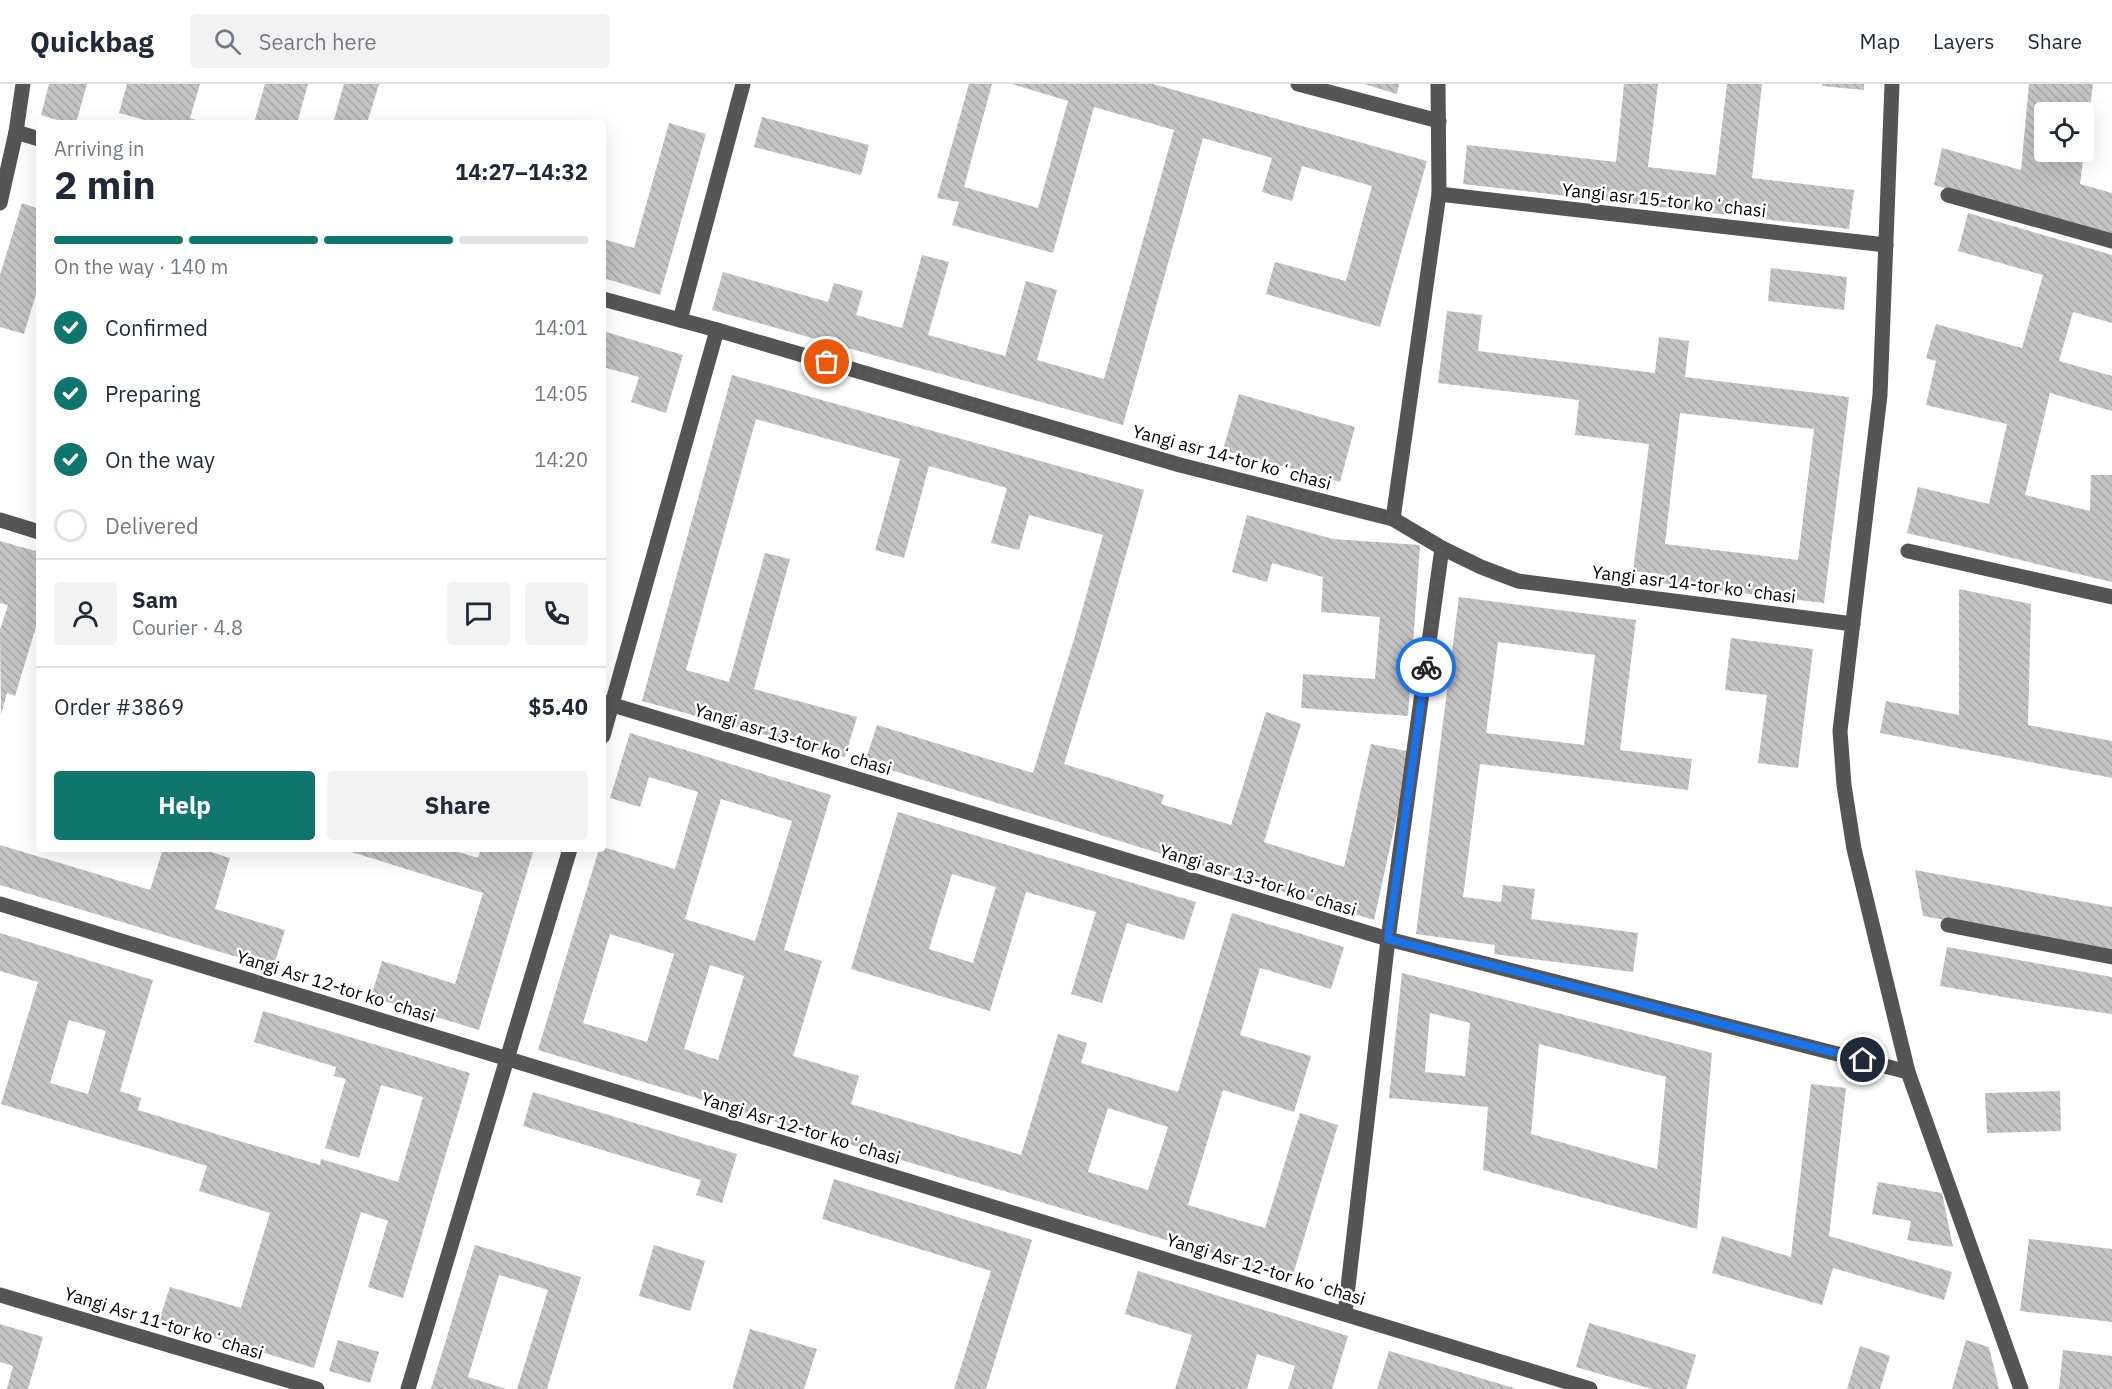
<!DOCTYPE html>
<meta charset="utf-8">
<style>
:root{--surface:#fff;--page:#f2f2f3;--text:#1f2937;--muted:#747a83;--line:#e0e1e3;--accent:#0f766e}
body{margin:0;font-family:"IBM Plex Sans",sans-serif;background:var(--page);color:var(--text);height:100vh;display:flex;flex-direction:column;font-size:22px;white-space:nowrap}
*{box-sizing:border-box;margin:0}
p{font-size:20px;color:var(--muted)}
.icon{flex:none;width:33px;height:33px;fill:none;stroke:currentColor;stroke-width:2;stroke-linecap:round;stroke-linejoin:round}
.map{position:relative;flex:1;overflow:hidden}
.sheet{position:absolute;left:36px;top:36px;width:570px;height:732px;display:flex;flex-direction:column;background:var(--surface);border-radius:6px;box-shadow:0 6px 24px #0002}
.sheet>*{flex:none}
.buttons{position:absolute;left:2034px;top:18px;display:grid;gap:12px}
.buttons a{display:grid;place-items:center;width:60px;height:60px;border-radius:6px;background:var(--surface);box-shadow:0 6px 24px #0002;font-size:30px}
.pin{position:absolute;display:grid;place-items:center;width:51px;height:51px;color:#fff;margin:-26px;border:3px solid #fff;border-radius:50%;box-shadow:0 2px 6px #0007}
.courier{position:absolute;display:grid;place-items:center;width:60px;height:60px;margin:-30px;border:4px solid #1a73e8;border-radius:50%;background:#fff;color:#222;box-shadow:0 2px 8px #0007}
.overview em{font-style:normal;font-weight:700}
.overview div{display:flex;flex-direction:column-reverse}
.overview{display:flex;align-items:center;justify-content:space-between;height:102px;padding:0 18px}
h1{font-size:39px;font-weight:700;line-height:45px}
.bar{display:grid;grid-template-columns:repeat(4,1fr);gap:9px 6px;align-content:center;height:72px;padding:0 18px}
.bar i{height:8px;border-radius:4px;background:var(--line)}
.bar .current{background:var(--accent)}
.bar p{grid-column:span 4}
.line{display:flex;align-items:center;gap:15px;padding:0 18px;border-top:2px solid var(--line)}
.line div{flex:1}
.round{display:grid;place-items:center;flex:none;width:63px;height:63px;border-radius:6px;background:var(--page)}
ol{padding:0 18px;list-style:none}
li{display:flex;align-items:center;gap:18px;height:66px}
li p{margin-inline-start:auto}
li .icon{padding:6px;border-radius:50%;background:var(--accent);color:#fff;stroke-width:4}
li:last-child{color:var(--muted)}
li i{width:33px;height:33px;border:3px solid var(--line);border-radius:50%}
.primary-button{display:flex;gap:12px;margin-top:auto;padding:12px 18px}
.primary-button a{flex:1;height:69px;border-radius:6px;background:var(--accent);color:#fff;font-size:24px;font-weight:700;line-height:69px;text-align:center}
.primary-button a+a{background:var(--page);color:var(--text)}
header{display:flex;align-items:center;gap:36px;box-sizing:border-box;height:84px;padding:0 30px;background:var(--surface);border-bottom:2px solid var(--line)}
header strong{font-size:28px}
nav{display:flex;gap:33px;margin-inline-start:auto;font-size:21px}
.search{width:420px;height:54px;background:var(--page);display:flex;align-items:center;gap:15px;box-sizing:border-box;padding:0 21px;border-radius:6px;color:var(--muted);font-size:22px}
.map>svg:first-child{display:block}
</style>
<header>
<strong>Quickbag</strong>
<div class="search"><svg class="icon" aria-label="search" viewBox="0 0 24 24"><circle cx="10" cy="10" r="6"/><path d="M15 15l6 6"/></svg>Search here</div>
<nav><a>Map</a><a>Layers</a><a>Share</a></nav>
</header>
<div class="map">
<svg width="2112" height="1305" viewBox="0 0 2112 1305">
<defs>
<pattern id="building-back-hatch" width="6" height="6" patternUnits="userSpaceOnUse" patternTransform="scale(1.5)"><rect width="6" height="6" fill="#c4c4c4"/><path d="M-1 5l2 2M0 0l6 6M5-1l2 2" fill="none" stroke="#a7a7a7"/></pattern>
</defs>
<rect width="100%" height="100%" fill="#fff"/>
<!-- building -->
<g fill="url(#building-back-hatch)" fill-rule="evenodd">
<path d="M49,0H87L76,39H67L41,31Z"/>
<path d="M127,0H200L190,34L205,39H144L145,36L119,29Z"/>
<path d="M265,0H308L297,39H254Z"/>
<path d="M344,0H379L367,39H333Z"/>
<path d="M969,0H992L964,103L1038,124L1068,17L1012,0H1153L1427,77L1380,243L1266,210L1275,178L1346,197L1372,102L1302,82L1292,117L1262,108L1272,74L1203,54L1123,341L712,226L723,188L828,218L834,199L863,207L856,231L902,244L922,171L949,178L928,251L1005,272L1026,197L1057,206L1037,276L1104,295L1174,46L1094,23L1053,169L952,141L959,118L937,114Z"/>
<path d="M1364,0H1399L1397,10Z"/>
<path d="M1624,0H1658L1648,83L1716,91L1727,0H1762L1752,94L1854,106L1849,145L1463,100L1467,61L1616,78Z"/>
<path d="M1822,0H1864V6L1822,2Z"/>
<path d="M2029,0H2093L2085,63L2084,28H2044V68H2084L2080,100L2112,109V151L1934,101L1942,64L2021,86Z"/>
<path d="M762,33L869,61L861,91L754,63Z"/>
<path d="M669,39L706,50L660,211L603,194V155L634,164Z"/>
<path d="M22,119L39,125V200L24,250L0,243V191Z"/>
<path d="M1968,129L2112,171V239L2073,228L2059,277L2112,292V327L2050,309L2025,411L2090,427L2091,391H2112V498L1907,449L1918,403L1989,420L2007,340L1926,321L1936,277L1926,274L1936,240L2022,264L2043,191L1958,167Z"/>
<path d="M1771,184L1847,193L1844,226L1768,217Z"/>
<path d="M1447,227L1482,231L1478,267L1655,289L1659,253L1689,257L1685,293L1849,313L1824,519L1660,499L1661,490L1633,487L1649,360L1575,351L1579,316L1438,299ZM1680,329L1814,345L1798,476L1665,460Z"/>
<path d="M603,247L683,271L666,329L631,318L639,293L603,283Z"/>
<path d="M732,291L1144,406L1101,560L1064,680L1164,711L1161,720L1231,741L1266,628L1301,640L1264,758L1344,783L1371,660L1411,668L1374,836L865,678L877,641L1033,689L1075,552L1103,451L1029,431L1019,466L991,459L1007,404L929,382L904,474L875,466L900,375L756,335L686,586L729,598L765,469L790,475L754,605L857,633L845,673L642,617Z"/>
<path d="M1239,310L1355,343L1340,398L1223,366Z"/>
<path d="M1247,431L1333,455L1420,461L1408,632L1301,624L1303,590L1375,595L1380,533L1321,528L1323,493L1272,479L1267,498L1232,488Z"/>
<path d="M0,457L39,468V533L15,612L7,609L1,631L0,546L8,521L0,519Z"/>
<path d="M1959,505L2031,520L2028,641L2112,657V694L1880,649L1886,617L1959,631Z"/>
<path d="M1459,513L1636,536L1620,666L1692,675L1688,706L1480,680L1463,813L1501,818L1503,801L1535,805L1531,835L1638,849L1633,888L1494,870L1495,861L1416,850ZM1498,558L1595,571L1584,661L1486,649Z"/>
<path d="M1731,554L1813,565L1798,684L1758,679L1767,611L1725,606Z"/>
<path d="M630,649L831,711L784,866L822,877L793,972L859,992L851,1020L1021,1071L1058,950L1087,959L1081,979L1178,1008L1232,829L1344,863L1331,905L1260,884L1240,951L1311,972L1294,1028L1223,1006L1188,1121L1265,1144L1300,1029L1338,1041L1292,1194L538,966L599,765L603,763L675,785L698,708L649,693L640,723L610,714ZM721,715L792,737L755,857L685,835ZM610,850L674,870L647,958L583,939ZM710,881L744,892L718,976L684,965ZM1108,1024L1168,1043L1148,1106L1088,1088Z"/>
<path d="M898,728L1196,818L1184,856L1127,839L1102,919L1071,910L1096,828L1026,808L990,927L851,885ZM952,790L996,803L973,879L929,865Z"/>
<path d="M0,761L150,806L163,765H201L230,774L215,825L285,846L273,884L0,801Z"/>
<path d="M342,765H449L478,774L481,765H534L479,946L371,913L382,877L455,900L483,809Z"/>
<path d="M1915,786L2112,823V867L1923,832Z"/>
<path d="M0,849L153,896L120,1007L141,1014L138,1026L216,1050L320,1081L321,1075L398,1098L423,1013L381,1001L359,1074L325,1064L346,995L334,992L336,983L254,958L263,927L470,989L403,1214L368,1203L388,1137L361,1128L314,1284L159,1237L170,1203L241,1224L270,1129L199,1107L207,1082L1,1020L38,898L0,887ZM69,936L106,947L88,1010L50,999Z"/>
<path d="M1947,863L2112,893V930L2056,922L1940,902Z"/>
<path d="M1402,889L1712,969L1697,1145L1483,1086L1488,1023L1389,1014ZM1430,929L1470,939L1465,992L1425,988ZM1539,960L1666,993L1657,1085L1531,1050Z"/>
<path d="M1811,1000L1846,1004L1829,1152L1952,1188L1944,1216L1833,1184L1822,1221L1712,1189L1722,1152L1791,1173Z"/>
<path d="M2060,1007L2061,1047L1987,1049L1985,1009Z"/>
<path d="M533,1008L737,1070L722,1119L696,1111L701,1096L523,1042Z"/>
<path d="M834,1095L1032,1156L986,1305H954L991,1187L822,1135Z"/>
<path d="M1878,1098L1942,1109L1953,1163L1907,1156L1911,1137L1872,1130Z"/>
<path d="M2029,1155L2112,1165V1238L2020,1227Z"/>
<path d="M475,1161L581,1193L547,1305H517L548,1206L499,1191L468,1293L506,1305H431Z"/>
<path d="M654,1161L705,1177L690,1227L639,1212Z"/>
<path d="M1138,1187L1348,1252L1332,1305H1288L1295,1282L1257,1270L1247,1305H1175L1192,1251L1125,1230Z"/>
<path d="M1589,1239L1696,1271L1686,1305H1652L1576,1283Z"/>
<path d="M0,1240L43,1253L28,1305H7L13,1282L0,1278Z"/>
<path d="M750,1245L817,1265L804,1305H732Z"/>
<path d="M338,1256L379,1268L370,1299L329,1287Z"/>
<path d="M1966,1256L1989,1263L1999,1305H1952Z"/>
<path d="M1860,1262L1890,1272L1880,1305H1847Z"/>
<path d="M2063,1266L2112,1272V1305H2059Z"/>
<path d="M1389,1267L1514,1304V1305H1377Z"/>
</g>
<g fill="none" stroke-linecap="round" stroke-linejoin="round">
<!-- minor -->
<g stroke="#555" stroke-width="15">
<path d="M1298,0L1439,37"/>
<path d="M1892,0L1880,311L1840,647L1844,701L1854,765L1908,988L2021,1305"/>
<path d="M16,48L39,55"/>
<path d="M1439,110L1886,161"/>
<path d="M1948,111L2112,157"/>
<path d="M0,119L16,48L23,0"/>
<path d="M603,215L717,246L1180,381L1393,435L1442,464L1481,483L1518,497L1853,540"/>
<path d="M680,236L743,0"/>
<path d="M1393,435L1439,110L1438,0"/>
<path d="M0,436L39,448"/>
<path d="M1908,467L2112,513"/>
<path d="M603,618L1388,855L1908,988"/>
<path d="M603,652L717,246"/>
<path d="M0,820L1590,1305"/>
<path d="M1948,841L2112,873"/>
<path d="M0,1211L317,1305"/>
<path d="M1345,1229L1388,855L1442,464"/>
<path d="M408,1305L570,765"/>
</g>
</g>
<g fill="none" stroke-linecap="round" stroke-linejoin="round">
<!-- done -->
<path stroke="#595959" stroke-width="6" stroke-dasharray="0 10.8" d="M827,278L1180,381L1393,435L1442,464L1426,583"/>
<!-- route -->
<path stroke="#1a73e8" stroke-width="8" d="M1426,583L1388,855L1863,976"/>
</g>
<g text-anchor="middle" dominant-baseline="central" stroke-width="5" stroke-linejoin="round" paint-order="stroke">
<!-- street labels -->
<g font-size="18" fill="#000" stroke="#fff">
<text transform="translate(1664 116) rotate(6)">Yangi asr 15-tor koʻchasi</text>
<text transform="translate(1232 373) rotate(15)">Yangi asr 14-tor koʻchasi</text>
<text transform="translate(1694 500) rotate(7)">Yangi asr 14-tor koʻchasi</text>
<text transform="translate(793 655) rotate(17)">Yangi asr 13-tor koʻchasi</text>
<text transform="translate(1258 796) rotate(17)">Yangi asr 13-tor koʻchasi</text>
<text transform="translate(336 902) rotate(17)">Yangi Asr 12-tor koʻchasi</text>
<text transform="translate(801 1044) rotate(17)">Yangi Asr 12-tor koʻchasi</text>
<text transform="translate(1266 1185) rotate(17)">Yangi Asr 12-tor koʻchasi</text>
<text transform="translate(164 1239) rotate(17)">Yangi Asr 11-tor koʻchasi</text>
</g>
</g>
</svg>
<div class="buttons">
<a><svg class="icon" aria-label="locate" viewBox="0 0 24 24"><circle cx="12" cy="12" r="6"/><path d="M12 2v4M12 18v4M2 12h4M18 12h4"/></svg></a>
</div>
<div class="pin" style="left:827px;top:278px;background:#ea580c"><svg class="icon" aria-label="bag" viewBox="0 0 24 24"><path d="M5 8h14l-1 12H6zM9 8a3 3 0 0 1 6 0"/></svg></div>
<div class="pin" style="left:1863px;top:976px;background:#1f2937"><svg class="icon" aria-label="home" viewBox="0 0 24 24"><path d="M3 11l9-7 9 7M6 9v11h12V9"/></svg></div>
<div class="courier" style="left:1426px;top:583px"><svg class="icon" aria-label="bike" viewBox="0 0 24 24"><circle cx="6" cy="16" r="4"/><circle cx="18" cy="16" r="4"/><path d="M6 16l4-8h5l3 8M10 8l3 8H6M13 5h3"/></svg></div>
<section class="sheet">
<div class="overview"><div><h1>2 min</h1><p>Arriving in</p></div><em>14:27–14:32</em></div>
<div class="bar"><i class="current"></i><i class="current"></i><i class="current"></i><i></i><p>On the way · 140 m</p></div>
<ol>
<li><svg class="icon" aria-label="check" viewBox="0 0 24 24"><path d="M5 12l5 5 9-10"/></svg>Confirmed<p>14:01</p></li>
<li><svg class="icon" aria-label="check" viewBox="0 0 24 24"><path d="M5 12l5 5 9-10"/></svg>Preparing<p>14:05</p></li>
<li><svg class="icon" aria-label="check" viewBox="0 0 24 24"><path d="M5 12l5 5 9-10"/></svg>On the way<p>14:20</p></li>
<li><i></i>Delivered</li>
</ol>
<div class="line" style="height:108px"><a class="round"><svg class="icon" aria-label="person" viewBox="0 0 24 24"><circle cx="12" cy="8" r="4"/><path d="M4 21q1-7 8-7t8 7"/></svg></a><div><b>Sam</b><p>Courier · 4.8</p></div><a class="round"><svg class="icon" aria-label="chat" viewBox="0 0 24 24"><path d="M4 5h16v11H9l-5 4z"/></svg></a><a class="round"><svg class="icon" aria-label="phone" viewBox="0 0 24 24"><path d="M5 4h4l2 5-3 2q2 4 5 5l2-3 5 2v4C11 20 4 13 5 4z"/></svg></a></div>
<div class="line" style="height:78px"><div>Order #3869</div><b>$5.40</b></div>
<div class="primary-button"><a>Help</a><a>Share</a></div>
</section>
</div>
